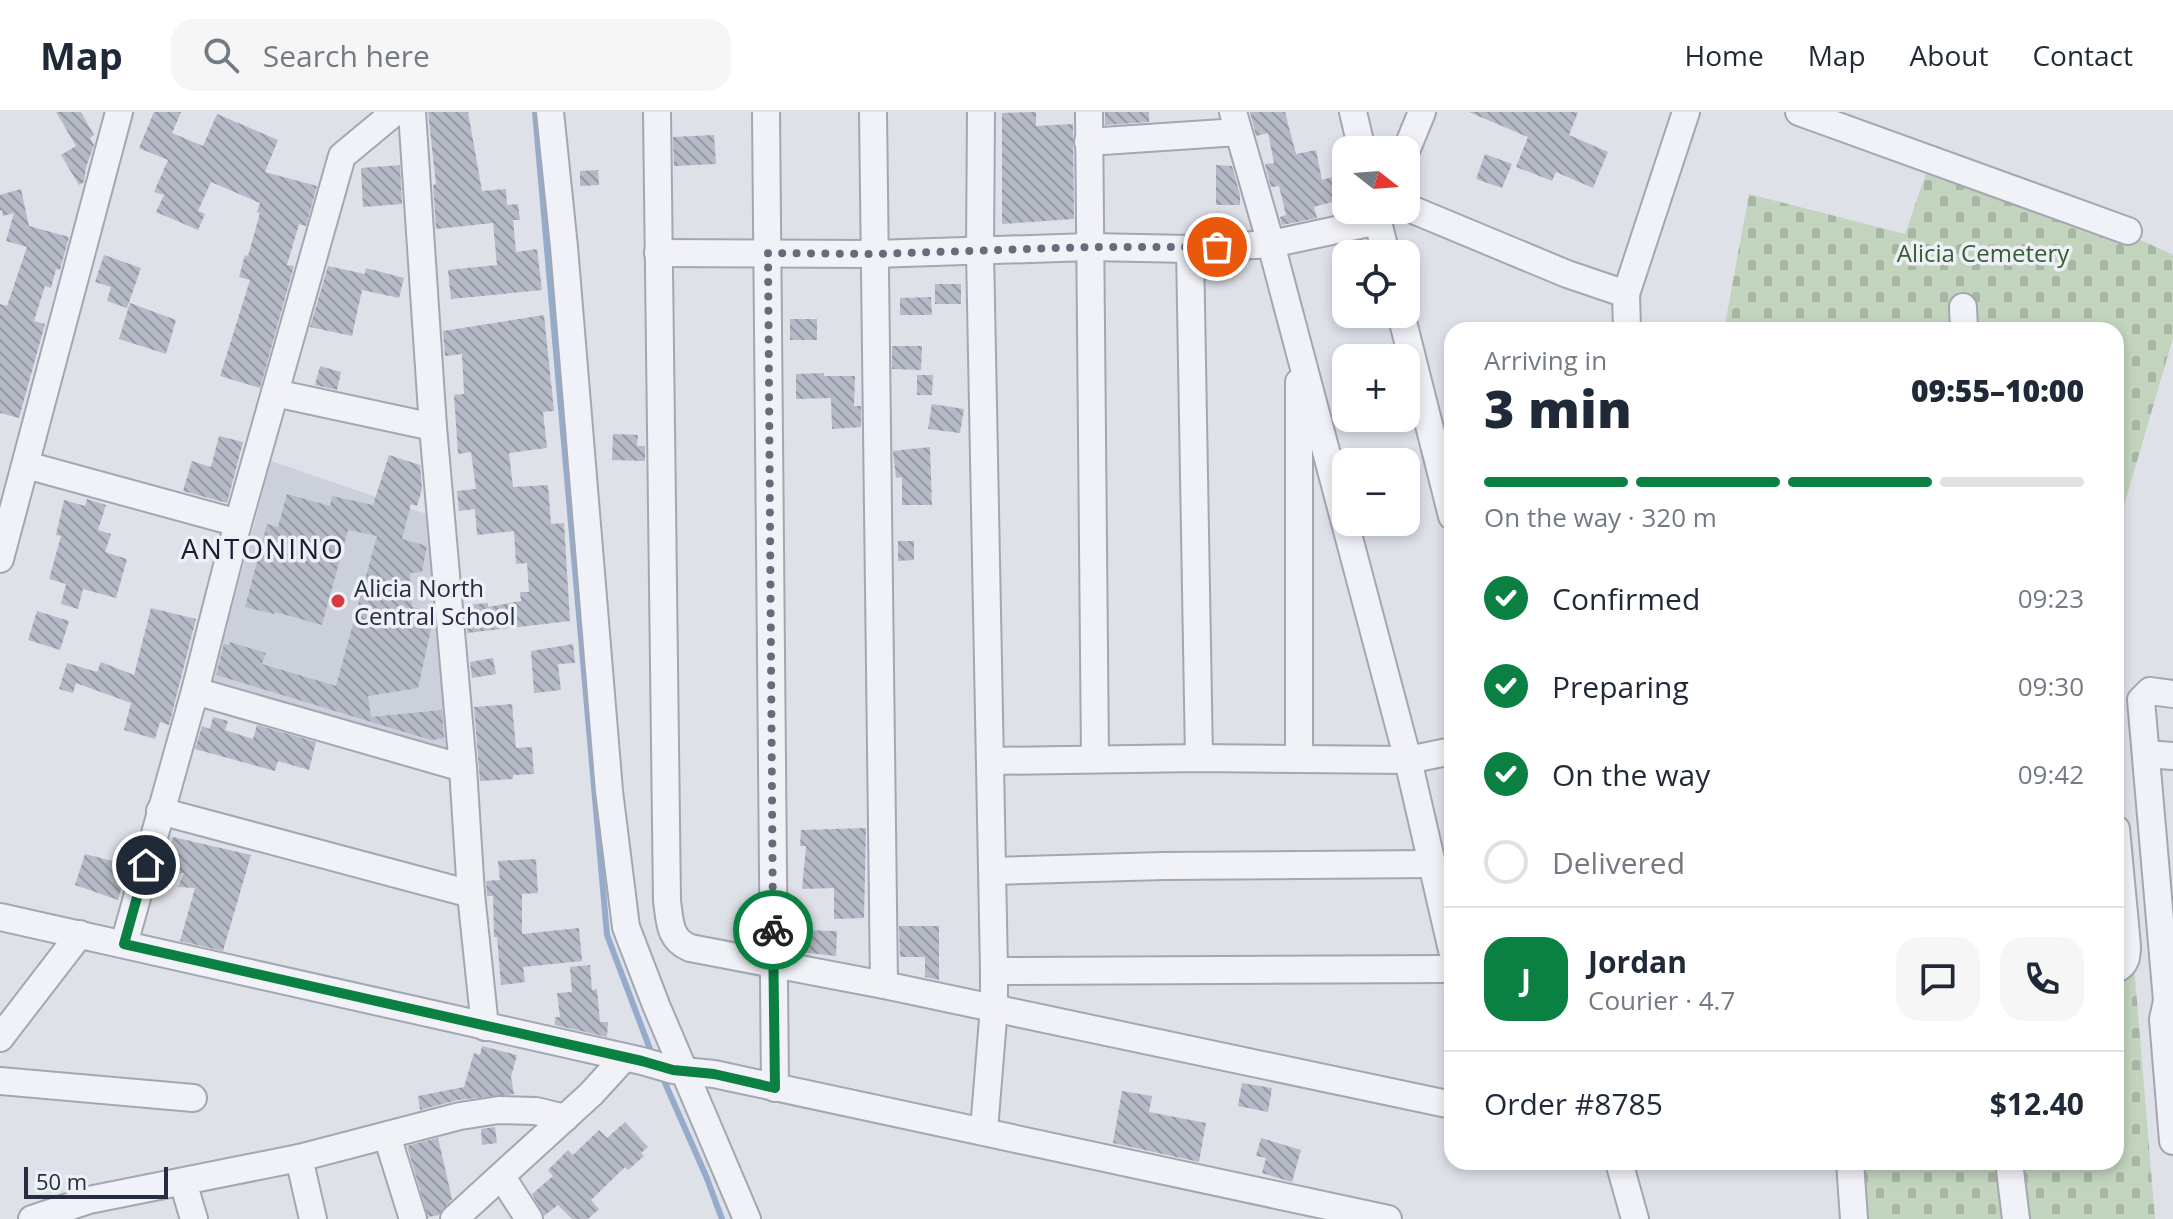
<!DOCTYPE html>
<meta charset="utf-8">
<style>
:root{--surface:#fff;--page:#f6f6f7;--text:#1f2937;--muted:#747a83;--line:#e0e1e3;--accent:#0b8043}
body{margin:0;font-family:"Open Sans",sans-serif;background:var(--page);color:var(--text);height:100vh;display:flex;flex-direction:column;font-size:30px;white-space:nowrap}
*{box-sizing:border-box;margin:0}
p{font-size:26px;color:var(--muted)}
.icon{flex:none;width:44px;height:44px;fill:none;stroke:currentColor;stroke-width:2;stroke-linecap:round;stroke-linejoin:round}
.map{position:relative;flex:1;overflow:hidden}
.details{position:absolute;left:1444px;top:210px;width:680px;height:848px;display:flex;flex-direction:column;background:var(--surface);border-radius:24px;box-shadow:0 4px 12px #0003}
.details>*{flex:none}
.needle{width:52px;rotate:107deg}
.controls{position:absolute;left:1332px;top:24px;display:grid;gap:16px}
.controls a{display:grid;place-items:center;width:88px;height:88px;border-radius:16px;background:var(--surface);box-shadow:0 4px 12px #0003;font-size:40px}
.scale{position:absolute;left:24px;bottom:20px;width:144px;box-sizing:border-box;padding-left:8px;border:4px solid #262d40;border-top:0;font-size:22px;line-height:28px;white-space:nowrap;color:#262d40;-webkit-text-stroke:6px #edf0f6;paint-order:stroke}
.pin{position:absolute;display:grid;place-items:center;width:68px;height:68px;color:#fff;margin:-34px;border:4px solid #fff;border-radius:50%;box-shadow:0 2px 8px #0007}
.courier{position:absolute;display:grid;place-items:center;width:80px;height:80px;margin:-40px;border:6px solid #0b8043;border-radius:50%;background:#fff;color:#222;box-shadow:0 2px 10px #0007}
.summary em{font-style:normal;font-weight:800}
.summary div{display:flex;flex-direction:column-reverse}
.summary{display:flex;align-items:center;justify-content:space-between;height:136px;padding:0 40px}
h1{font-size:52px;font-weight:800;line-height:60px}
.bar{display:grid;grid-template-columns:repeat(4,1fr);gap:12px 8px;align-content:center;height:96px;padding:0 40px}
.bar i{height:10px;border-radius:6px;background:var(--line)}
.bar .active{background:var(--accent)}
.bar p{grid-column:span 4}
.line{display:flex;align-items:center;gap:20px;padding:0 40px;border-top:2px solid var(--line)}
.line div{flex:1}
.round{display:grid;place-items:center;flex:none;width:84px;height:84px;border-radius:24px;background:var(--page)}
ol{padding:0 40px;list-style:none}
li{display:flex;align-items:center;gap:24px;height:88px}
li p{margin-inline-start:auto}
li .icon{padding:8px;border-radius:50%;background:var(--accent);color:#fff;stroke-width:4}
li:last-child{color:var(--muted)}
li i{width:44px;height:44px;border:4px solid var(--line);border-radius:50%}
header{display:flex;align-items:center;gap:48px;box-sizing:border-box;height:112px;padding:0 40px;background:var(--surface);border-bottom:2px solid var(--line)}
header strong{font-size:38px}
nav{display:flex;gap:44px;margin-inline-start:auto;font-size:28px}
.search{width:560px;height:72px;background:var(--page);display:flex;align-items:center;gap:20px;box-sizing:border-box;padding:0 28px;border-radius:24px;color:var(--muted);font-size:30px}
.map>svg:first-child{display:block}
</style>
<header>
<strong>Map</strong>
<div class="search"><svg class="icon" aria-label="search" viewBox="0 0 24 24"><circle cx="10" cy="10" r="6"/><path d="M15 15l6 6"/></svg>Search here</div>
<nav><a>Home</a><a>Map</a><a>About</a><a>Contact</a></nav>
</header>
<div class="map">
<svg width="2173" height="1107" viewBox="0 0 2173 1107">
<defs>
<pattern id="cemetery-stones" width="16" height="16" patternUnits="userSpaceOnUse" patternTransform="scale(2)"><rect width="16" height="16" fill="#c2d3be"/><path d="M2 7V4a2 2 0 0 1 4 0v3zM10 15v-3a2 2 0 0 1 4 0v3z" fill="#a7b5a4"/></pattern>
<pattern id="building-back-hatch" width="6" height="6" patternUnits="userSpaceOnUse" patternTransform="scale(2)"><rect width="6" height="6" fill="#b5bac6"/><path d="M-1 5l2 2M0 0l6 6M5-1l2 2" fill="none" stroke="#9398a2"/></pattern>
</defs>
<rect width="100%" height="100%" fill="#dee1e8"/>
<!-- built -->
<path fill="#ccd0db" d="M271,349L435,405L452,640L212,572Z"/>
<!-- cemetery -->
<g fill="url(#cemetery-stones)">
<path d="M1936,33L2173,143V226L2116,421V218H1724L1749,82L1905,122Z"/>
<path d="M2116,636L2155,1107H1858L1849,1050H2116Z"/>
</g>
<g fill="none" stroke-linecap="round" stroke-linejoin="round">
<!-- stream -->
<g stroke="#96abcb" stroke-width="6">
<path d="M535,0L607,823L653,945"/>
<path d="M661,962L706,1064L722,1107"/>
</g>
</g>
<!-- building -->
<g fill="url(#building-back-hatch)">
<path d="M56,0H81L94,23L90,26L94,33L86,55L84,70L79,73L61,43L76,34Z"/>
<path d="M154,0H181L172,21L203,34L217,2L278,28L265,60L317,74L306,114L299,112L287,153L294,154L260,276L220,264L250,168L239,165L245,143L248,144L260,101L257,100L260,91L211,70L198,99L205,102L198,118L156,100L164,83L154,80L168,48L139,36Z"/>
<path d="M428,0H468L482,79L506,77L507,93L518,92L520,108H513L516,140L537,137L542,178L451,187L448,158L497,153L493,111L436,117L433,73L436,72Z"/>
<path d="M1036,0V14L1073,12L1074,107L1002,112V1Z"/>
<path d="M1105,0H1149V10L1105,13Z"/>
<path d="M1250,0H1285L1296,42L1316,38L1322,68L1346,61V86L1314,95L1317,106L1282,113L1280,105L1286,103L1279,74L1271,75L1265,52L1274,51L1268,21L1256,24Z"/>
<path d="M1469,0H1578L1569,23L1608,40L1593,76L1556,60L1552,69L1516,55L1528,25Z"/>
<path d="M714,23L716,52L674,54L673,25Z"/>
<path d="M1485,42L1512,52L1502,76L1476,67Z"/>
<path d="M400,53L402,92L363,95L361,56Z"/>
<path d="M1216,53L1232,54L1240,83V93H1216Z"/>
<path d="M598,58L599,73L580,74V59Z"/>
<path d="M21,77L29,114L69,125L60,158L56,157L51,176L45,174L34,209L45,212L19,306L0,301V192L7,194L27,135L6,129L14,101L3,104L2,98L0,99V83Z"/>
<path d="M104,143L141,156L127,196L107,189L111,175L95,170Z"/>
<path d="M328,154L365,162L366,156L404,166L399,186L362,178L352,224L310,215Z"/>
<rect x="935" y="172" width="26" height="20"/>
<path d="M931,185L932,203H900V186Z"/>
<path d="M130,191L176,208L166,242L119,227Z"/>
<path d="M544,203L554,299L543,300L547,336L509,341L513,375L548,373L551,412L564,411L570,509L467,521L465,493L488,491V495L521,489L520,480H529L527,451L516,452L514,419L477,423L475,397L459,399L457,379L476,377L471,340L458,342L454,283L464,282L462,242L445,244L443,219Z"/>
<rect x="790" y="207" width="27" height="21"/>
<path d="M892,234H922L921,258L892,257Z"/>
<path d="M320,254L341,260L337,278L315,273Z"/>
<path d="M824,261V264H855L854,294H861V315L832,317L831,286L796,287V262Z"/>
<path d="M917,263H933L932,283H917Z"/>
<path d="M932,292L964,297L960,321L928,317Z"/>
<path d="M613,322L638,323L637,334H645V349L612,348Z"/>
<path d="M219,324L243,330L227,391L183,379L192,349L211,355Z"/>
<path d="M930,335L932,393H902V365L896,366L893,339Z"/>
<path d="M389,343L420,353L422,377L417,394L411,392L402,427L427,434L422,460L410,461L412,495L433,500L434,503L418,576L368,584L371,605L442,598L444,626L431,628L216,563L224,532L229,533L230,530L266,541L262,552L336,574L377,424L348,418L322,513L275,500L274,502L245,495L267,412L278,415L287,382L330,394L332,384L373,393Z"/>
<path d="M87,387L106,393L98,418L111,422L105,440L127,447L116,486L83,477L78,497L61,492L66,472L49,467L61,424L56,423L64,388L85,394Z"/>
<path d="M898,429H914V448L898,449Z"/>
<path d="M151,496L196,507L169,613L160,610L155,627L124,618L131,591L76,571L73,581L59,577L67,551L97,560L101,550L134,563Z"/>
<path d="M37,499L69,509L60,538L28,528Z"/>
<path d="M573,532L575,551L558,552L561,578L534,581L531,539Z"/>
<path d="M493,546L496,562L472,566L470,550Z"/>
<path d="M512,592L516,636L532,635L534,662L513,663V667L480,669L474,595Z"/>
<path d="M213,605L228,609L225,618L253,627L257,613L316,630L309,658L278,649L275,659L195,637L202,614L210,617Z"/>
<path d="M866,716L864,806L834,807V776L802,777L806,734H800L801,718Z"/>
<path d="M173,725L251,743L223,839L180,829L195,776L178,775L184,761L160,763Z"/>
<path d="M85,742L128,753L118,788L75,773Z"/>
<path d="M536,747L538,781L522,782V822L579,816L582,849L523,855L525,870L501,873L497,825H494L493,784H487L486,769L500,768L498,749Z"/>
<path d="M899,814H939V868L925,865V845H900Z"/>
<path d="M793,818L837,819L836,844L792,839Z"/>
<path d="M590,853L592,878L597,877L600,910H608L607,925L555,913V905H560L557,881L572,880L570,855Z"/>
<path d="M482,934L517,943L511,965L514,982L458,988L420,998L418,984L464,975L474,941L480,943Z"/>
<path d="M1242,971L1272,976L1268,1000L1238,994Z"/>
<path d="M1122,979L1152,984L1149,1000L1206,1011L1199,1050L1113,1031Z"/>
<path d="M625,1010L648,1035L641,1041L644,1044L628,1058L625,1055L591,1088L599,1097L588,1107H572L558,1093L544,1104L532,1082L553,1064L548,1058L568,1038L573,1043L599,1018L607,1026Z"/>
<path d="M495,1015L497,1031L482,1033L481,1017Z"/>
<path d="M438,1026L452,1087L439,1103L428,1105L407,1034Z"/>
<path d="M1261,1026L1301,1038L1292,1070L1262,1061L1266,1046L1256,1044Z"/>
</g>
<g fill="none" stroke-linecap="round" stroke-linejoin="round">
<defs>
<g id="minor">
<path d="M412,0L433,315L463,656L471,782L485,915"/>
<path d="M550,0L564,135L609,679L626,815L656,893L747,1107"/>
<path d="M657,0L667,789C670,810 669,827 690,836L884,873L1452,993"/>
<path d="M766,0L775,976"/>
<path d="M873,0L884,873"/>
<path d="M981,0L980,140L994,859V895L984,1018"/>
<path d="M1089,0L1095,647"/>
<path d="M1233,0L1271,132L1408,648L1452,838"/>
<path d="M1353,0L1362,38"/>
<path d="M1799,0L2128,119"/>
<path d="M1088,30L1238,20"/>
<path d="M1406,39L1422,0"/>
<path d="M1406,95L1567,162L1626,182"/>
<path d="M1375,98L1386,142"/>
<path d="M1190,137L1199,646"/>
<path d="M658,141L874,142L1090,135L1190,137L1271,132L1378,109L1382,98"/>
<path d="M1963,195L1964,218"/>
<path d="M1401,202L1452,404"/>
<path d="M1627,218L1626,182L1686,0"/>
<path d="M1299,270V647"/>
<path d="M275,281L433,315"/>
<path d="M26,353L238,411"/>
<path d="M0,447L119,0"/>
<path d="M195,579L463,656"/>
<path d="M2146,642L2173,644"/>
<path d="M991,649L1199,646L1408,648L1452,639"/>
<path d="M160,699L471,782"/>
<path d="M2116,717L2127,834C2127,844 2126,853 2116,857"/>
<path d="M993,759L1163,754L1432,752"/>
<path d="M0,805L642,949L673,958L714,962L1388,1107"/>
<path d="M124,832L195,579L238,411L342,44L395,0"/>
<path d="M994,859L1452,857"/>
<path d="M2173,880L2167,889L2163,907L2173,1029"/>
<path d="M2167,889L2141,588L2150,579L2173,582"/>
<path d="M0,926L80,822"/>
<path d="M0,969L193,986"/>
<path d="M387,1024L413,1107"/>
<path d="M299,1046L313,1107"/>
<path d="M1619,1050L1635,1107"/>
<path d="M1850,1050L1854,1107"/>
<path d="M2009,1050L2016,1107"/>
<path d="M502,1065L529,1107"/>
<path d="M183,1070L194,1107"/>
<path d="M32,1107L89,1088L299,1046L460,1004L499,998L536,999L565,1006"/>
<path d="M454,1107L591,982L624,946"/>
</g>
</defs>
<!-- minor casing -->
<use href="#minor" stroke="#a3a7b2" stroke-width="30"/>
<!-- minor -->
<use href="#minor" stroke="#f1f2f7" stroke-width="26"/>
</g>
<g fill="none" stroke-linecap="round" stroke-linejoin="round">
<!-- done -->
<path stroke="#666c7b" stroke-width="8" stroke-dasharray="0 14.4" d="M773,818L768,141L874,142L1090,135H1217"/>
<!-- route -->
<path stroke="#0b8043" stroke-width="10" d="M146,753L124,832L642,949L673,958L714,962L775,976L773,818"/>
</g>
<!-- markers -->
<circle fill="#d63b44" stroke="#edf0f6" stroke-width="3" cx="338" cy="489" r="8"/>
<g text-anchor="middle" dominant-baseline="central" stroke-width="7" stroke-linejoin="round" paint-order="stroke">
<!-- park labels -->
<g font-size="24" fill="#375d33" stroke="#edf0f6">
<text x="1983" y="140">Alicia Cemetery</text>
</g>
<!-- poi labels -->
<g font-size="24" fill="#262d40" stroke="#edf0f6" text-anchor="start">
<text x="354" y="475">Alicia North<tspan x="354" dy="28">Central School</tspan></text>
</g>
<!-- quarter labels -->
<g font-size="28" letter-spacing="2" fill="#191e31" stroke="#edf0f6">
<text x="263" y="436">ANTONINO</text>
</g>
</g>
</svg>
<div class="controls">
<a><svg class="needle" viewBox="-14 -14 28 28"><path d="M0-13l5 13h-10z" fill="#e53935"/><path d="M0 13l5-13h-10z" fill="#747a83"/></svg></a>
<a><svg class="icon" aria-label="locate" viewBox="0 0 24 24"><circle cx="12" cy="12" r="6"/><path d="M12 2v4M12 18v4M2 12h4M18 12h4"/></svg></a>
<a>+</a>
<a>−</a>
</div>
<div class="scale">50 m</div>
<div class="pin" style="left:1217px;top:135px;background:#ea580c"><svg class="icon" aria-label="bag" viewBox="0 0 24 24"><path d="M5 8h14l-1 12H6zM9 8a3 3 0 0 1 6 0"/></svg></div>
<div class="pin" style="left:146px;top:753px;background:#1f2937"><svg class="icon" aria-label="home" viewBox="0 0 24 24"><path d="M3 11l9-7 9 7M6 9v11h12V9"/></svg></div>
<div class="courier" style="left:773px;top:818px"><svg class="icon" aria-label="bike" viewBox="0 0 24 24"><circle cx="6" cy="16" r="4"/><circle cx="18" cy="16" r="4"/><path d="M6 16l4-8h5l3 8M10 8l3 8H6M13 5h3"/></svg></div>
<section class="details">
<div class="summary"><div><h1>3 min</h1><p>Arriving in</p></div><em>09:55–10:00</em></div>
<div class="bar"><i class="active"></i><i class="active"></i><i class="active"></i><i></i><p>On the way · 320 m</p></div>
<ol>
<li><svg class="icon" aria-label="check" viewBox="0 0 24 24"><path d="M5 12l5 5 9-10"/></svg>Confirmed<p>09:23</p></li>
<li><svg class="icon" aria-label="check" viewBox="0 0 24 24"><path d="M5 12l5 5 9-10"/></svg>Preparing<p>09:30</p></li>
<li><svg class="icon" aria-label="check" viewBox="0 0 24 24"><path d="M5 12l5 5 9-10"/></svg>On the way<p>09:42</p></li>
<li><i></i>Delivered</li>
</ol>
<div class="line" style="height:144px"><b class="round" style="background:var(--accent);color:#fff">J</b><div><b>Jordan</b><p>Courier · 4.7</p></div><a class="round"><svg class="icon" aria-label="chat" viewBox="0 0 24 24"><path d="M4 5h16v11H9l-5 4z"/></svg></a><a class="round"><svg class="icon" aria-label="phone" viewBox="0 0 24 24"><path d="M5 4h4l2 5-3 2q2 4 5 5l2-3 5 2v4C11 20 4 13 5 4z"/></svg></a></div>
<div class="line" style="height:104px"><div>Order #8785</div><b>$12.40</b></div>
</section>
</div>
